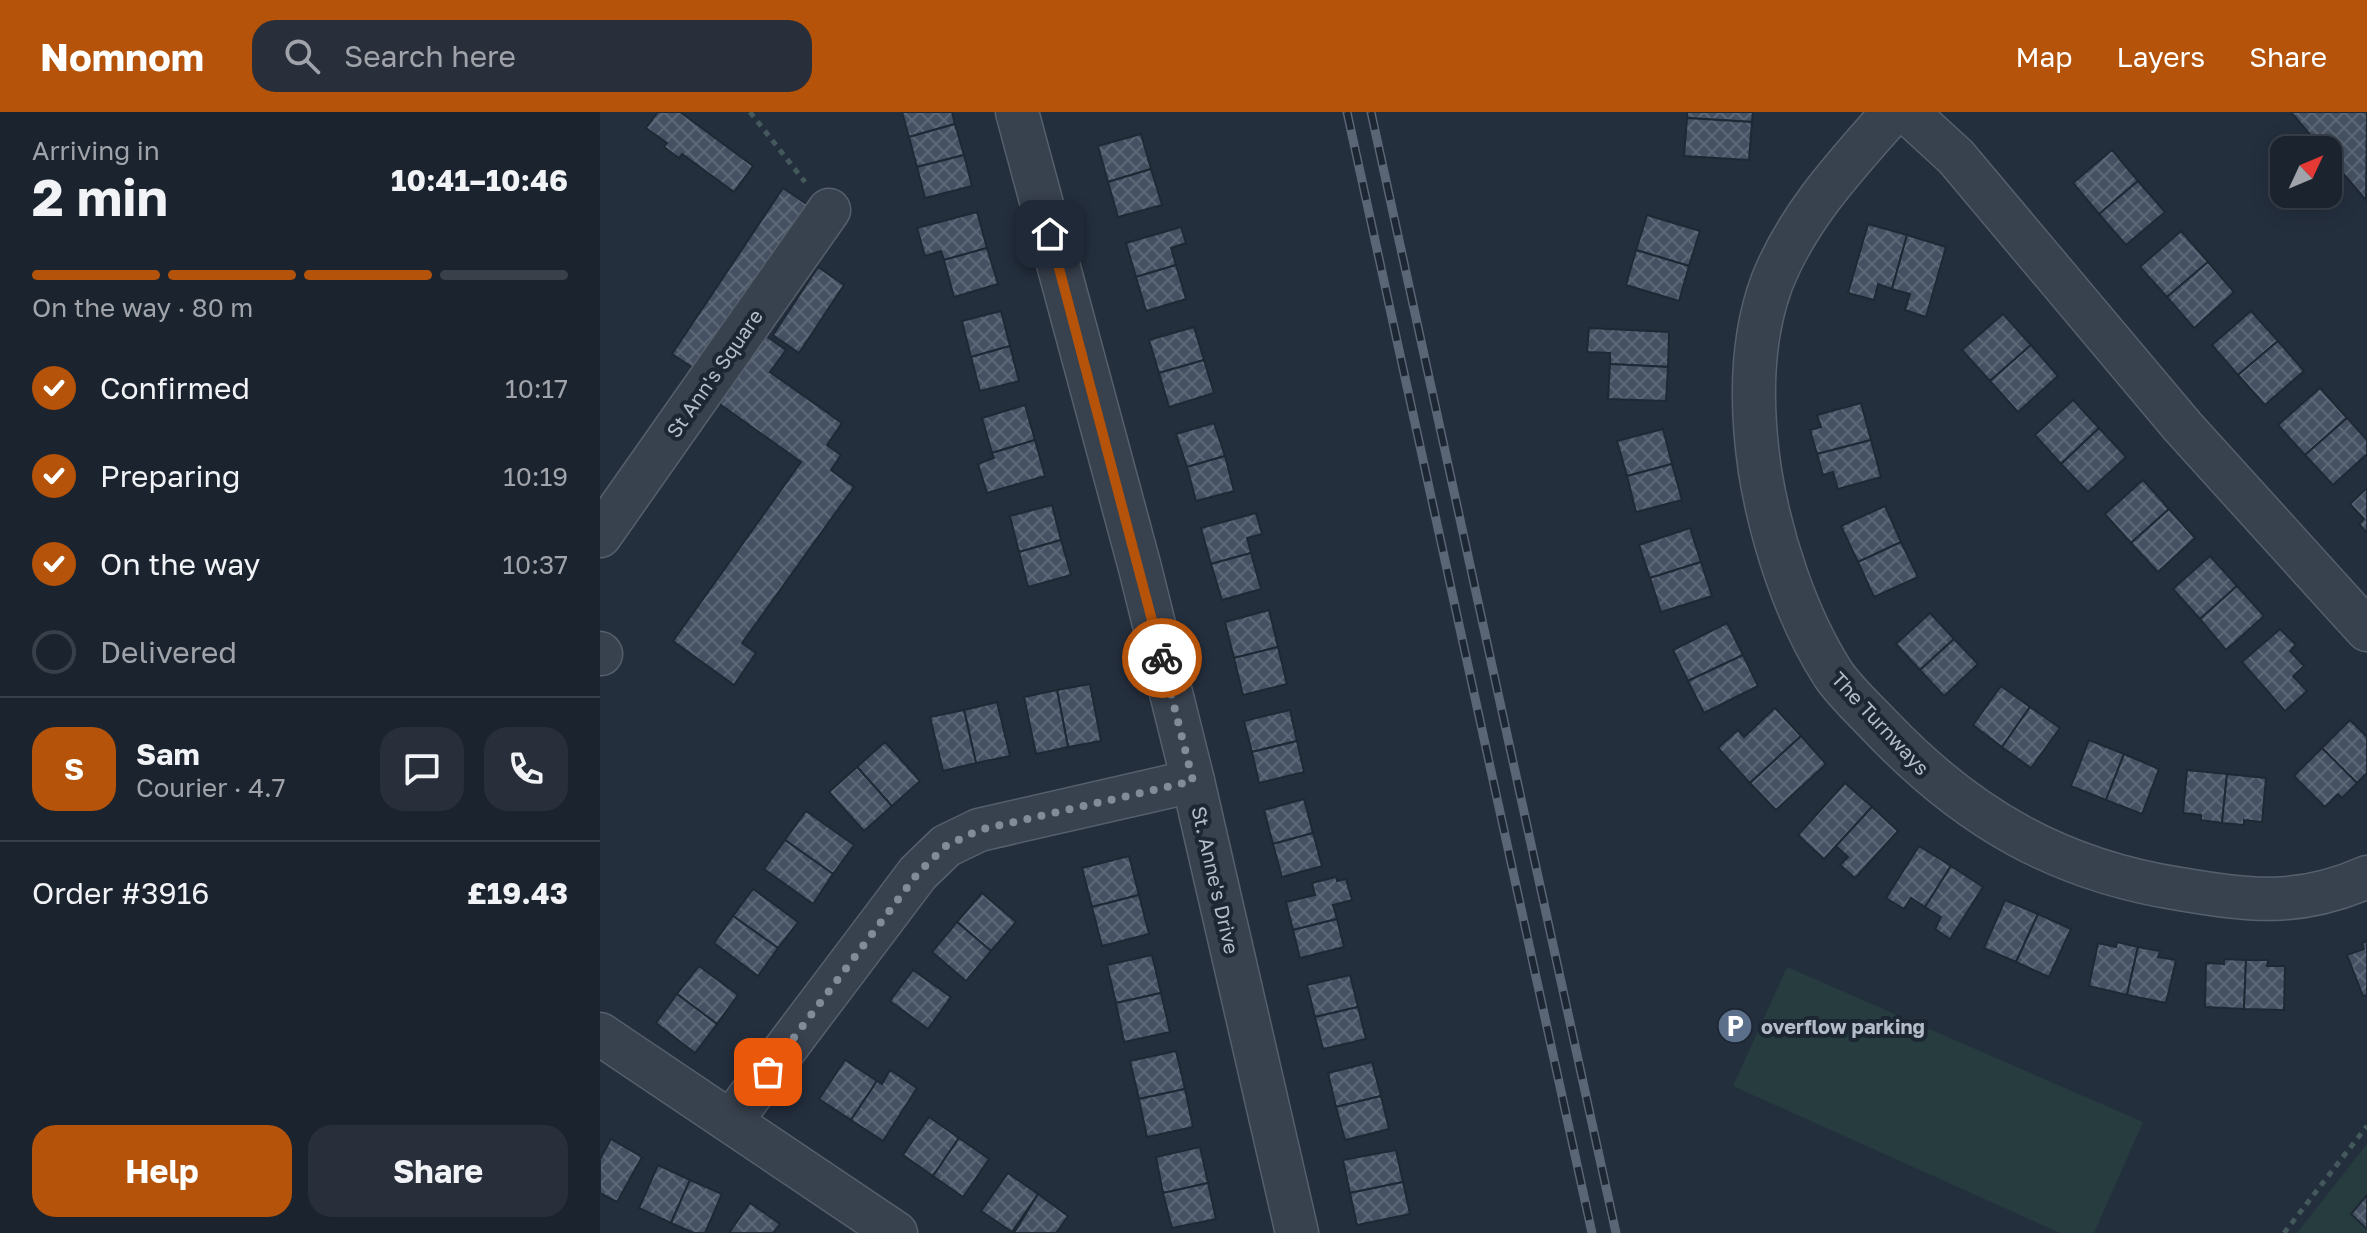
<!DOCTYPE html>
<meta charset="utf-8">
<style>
:root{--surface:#1b232e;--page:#282f3a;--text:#f1f3f6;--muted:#a0a4aa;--line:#39404a;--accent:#b45309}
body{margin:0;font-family:"Golos Text",sans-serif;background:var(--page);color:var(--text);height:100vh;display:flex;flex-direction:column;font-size:30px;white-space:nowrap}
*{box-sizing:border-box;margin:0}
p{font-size:26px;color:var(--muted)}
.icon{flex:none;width:44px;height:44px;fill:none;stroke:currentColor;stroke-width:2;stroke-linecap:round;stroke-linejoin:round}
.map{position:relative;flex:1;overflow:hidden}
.details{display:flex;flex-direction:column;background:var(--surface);width:600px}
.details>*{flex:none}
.needle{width:52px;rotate:46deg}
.buttons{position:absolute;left:1670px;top:24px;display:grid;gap:16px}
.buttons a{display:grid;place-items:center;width:72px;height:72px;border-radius:16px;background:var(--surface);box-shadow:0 4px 20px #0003,0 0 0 2px var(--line);font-size:40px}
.pin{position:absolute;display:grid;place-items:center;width:68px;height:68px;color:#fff;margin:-34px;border-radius:16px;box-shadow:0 4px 12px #0006}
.courier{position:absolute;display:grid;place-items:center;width:80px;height:80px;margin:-40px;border:6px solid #b45309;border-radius:50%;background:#fff;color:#222;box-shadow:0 2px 10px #0007}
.head em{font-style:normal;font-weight:700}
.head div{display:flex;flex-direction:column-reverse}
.head{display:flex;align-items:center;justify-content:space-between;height:136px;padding:0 32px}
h1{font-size:52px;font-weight:700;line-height:60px}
.bar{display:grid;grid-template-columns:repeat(4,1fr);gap:12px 8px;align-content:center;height:96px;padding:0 32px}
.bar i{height:10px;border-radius:6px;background:var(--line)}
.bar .selected{background:var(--accent)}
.bar p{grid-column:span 4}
.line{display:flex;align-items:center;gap:20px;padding:0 32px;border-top:2px solid var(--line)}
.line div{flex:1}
.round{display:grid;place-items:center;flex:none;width:84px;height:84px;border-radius:24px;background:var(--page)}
ol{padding:0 32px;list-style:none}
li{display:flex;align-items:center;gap:24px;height:88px}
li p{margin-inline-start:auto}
li .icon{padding:8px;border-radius:50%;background:var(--accent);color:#fff;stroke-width:4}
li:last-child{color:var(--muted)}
li i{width:44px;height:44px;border:4px solid var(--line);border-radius:50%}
.cta{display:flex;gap:16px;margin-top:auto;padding:16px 32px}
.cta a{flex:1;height:92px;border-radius:24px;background:var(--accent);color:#fff;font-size:32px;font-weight:700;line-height:92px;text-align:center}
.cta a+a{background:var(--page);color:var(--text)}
header{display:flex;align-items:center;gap:48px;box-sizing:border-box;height:112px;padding:0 40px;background:var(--accent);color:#fff}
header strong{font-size:38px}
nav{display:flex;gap:44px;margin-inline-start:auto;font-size:28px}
.search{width:560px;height:72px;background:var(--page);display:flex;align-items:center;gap:20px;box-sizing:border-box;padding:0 28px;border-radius:24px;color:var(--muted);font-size:30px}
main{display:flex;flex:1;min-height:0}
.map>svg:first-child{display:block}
</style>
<header>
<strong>Nomnom</strong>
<div class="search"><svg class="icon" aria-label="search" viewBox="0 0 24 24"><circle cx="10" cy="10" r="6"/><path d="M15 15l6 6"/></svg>Search here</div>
<nav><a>Map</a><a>Layers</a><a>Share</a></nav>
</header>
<main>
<section class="details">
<div class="head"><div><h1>2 min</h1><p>Arriving in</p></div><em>10:41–10:46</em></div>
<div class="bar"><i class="selected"></i><i class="selected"></i><i class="selected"></i><i></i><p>On the way · 80 m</p></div>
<ol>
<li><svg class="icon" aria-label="check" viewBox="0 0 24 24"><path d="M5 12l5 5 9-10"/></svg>Confirmed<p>10:17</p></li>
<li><svg class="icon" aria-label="check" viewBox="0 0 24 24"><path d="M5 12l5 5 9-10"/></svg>Preparing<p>10:19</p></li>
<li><svg class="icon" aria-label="check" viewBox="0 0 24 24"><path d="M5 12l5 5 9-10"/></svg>On the way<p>10:37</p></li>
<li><i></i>Delivered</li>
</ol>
<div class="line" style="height:144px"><b class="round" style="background:var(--accent);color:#fff">S</b><div><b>Sam</b><p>Courier · 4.7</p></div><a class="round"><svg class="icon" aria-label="chat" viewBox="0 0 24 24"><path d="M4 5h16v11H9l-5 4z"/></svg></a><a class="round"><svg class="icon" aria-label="phone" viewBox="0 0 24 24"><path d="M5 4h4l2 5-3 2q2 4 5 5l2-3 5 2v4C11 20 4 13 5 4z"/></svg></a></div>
<div class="line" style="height:104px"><div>Order #3916</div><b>£19.43</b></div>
<div class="cta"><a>Help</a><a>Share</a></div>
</section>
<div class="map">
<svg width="1767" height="1121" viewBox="0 0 1767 1121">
<defs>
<pattern id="building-cross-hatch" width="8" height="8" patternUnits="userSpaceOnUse" patternTransform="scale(2)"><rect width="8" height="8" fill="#455162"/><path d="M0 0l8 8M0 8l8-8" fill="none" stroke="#5d6877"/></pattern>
</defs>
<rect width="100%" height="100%" fill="#242f3e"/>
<!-- grass -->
<g fill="#263c3f">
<path d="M1187,855L1543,1010L1494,1121H1460L1133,974Z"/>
<path d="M1767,1032V1121H1697Z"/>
</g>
<!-- building -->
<g fill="url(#building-cross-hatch)" stroke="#1f2835" stroke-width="2">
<path d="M58,0H80L153,54L134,80L82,42L79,46L64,35L67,31L46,16Z"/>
<path d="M302,0H352L355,12L309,25Z"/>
<path d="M1087,0H1153L1152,10L1087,6Z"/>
<path d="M1691,0H1767L1766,88L1728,44V38H1723Z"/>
<path d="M1087,6L1152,10L1149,48L1084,44Z"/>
<path d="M355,12L364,43L317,55L309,25Z"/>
<path d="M541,22L551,57L508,70L498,34Z"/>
<path d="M1512,38L1538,69L1499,102L1473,71Z"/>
<path d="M364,43L372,74L325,86L317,55Z"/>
<path d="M551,57L562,93L518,105L508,70Z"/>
<path d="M1538,69L1565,100L1526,133L1499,102Z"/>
<path d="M183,76L208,93L98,259L72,242Z"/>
<path d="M377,100L387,136L344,148L341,139L325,144L317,116Z"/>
<path d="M1047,103L1100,119L1089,154L1036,138Z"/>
<path d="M1268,112L1307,123L1292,177L1278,172L1274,188L1248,181Z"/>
<path d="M581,115L586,131L571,136L576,153L536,165L526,131Z"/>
<path d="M1581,119L1608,150L1567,185L1540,155Z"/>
<path d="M1307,123L1346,135L1326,205L1305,198L1310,182L1292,177Z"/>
<path d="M387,136L398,172L354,185L344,148Z"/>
<path d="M1036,138L1089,154L1079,189L1026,173Z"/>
<path d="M1608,150L1634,180L1594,216L1567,185Z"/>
<path d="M576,153L586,187L546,199L536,165Z"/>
<path d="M218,155L244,173L199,241L173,223Z"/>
<path d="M401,199L410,234L371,245L362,209Z"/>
<path d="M1651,199L1678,229L1638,263L1612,233Z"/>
<path d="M1403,202L1431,233L1390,269L1362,238Z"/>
<path d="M594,215L604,248L559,261L549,228Z"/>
<path d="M989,216L1069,220L1068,255L1010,252V241L987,240Z"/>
<path d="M162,221L186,238L170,260L242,311L227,333L241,343L231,358L254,375L142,531L156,541L134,573L73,529L201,350L114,288Z"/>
<path d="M1678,229L1704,259L1665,293L1638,263Z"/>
<path d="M1431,233L1458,264L1418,300L1390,269Z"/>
<path d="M410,234L419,269L380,279L371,245Z"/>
<path d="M604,248L614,281L569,295L559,261Z"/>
<path d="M1010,252L1068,255L1066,289L1008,287Z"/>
<path d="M1720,276L1747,306L1705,343L1678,313Z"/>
<path d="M1473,288L1499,316L1461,352L1435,323Z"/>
<path d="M1261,291L1271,328L1217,342L1210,318L1221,315L1217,303Z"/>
<path d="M425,293L435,328L392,341L382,306Z"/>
<path d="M1747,306L1767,328V342L1733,373L1705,343Z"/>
<path d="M614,311L625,344L587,355L576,322Z"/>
<path d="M1499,316L1526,345L1488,380L1461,352Z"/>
<path d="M1063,317L1072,352L1027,364L1017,329Z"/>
<path d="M435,328L445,364L387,381L378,352L394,346L392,341Z"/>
<path d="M1271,328L1281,365L1238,377L1233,360L1223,363L1217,342Z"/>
<path d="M625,344L634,379L596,389L587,355Z"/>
<path d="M1072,352L1082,388L1036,400L1027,364Z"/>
<path d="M1543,368L1569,397L1531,431L1505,402Z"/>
<path d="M1767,376V421L1759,412L1764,407L1750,392Z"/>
<path d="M452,393L461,428L419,440L410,404Z"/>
<path d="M1285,394L1301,430L1258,450L1241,414Z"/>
<path d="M1569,397L1595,426L1558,460L1531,431Z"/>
<path d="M656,401L662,422L647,426L651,441L611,452L601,416Z"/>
<path d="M1090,416L1101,450L1050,466L1039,433Z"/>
<path d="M461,428L471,463L428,475L419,440Z"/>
<path d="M1301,430L1318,465L1274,485L1258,450Z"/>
<path d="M651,441L661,477L622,488L611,452Z"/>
<path d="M1610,444L1637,474L1600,507L1573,477Z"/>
<path d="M1101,450L1112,484L1061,500L1050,466Z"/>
<path d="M1637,474L1664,504L1626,538L1600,507Z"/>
<path d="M669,498L678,535L634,546L625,510Z"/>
<path d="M1330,501L1354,527L1320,558L1296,532Z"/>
<path d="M1127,511L1143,543L1088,569L1073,538Z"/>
<path d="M1680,517L1696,533L1690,539L1704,554L1693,564L1707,579L1685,599L1642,550Z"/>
<path d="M1354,527L1378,552L1344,584L1320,558Z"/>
<path d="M678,535L687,572L643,583L634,546Z"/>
<path d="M1143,543L1158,574L1104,601L1088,569Z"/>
<path d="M490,572L501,629L468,635L457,578Z"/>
<path d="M1401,574L1430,595L1402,635L1373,613Z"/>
<path d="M457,578L468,635L436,642L424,585Z"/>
<path d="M397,590L410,644L376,651L364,598Z"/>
<path d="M1430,595L1460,616L1431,656L1402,635Z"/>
<path d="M1175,596L1201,624L1150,671L1118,636L1138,618L1144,625Z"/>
<path d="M364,598L376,651L343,659L330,605Z"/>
<path d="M690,598L697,629L652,640L644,609Z"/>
<path d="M1750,608L1767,625V661L1757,671L1722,636Z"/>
<path d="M1201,624L1226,652L1176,698L1150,671Z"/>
<path d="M1489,628L1524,642L1506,688L1471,674Z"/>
<path d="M697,629L704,660L659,671L652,640Z"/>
<path d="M285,630L320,669L292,694L257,655Z"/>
<path d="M1722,636L1757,671L1742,686L1738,682L1725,695L1694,664Z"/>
<path d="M1524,642L1559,657L1542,702L1506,688Z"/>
<path d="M257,655L292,694L264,719L229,680Z"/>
<path d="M1587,658L1627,662L1622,711L1601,708V703L1583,701Z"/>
<path d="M1627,662L1666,666L1662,710L1644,708V713L1622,711Z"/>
<path d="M1245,671L1272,695L1224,747L1198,723Z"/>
<path d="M704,687L713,721L673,732L664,698Z"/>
<path d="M1272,695L1298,719L1255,766L1240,753L1248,745L1236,734Z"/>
<path d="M206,699L254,733L233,762L185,728Z"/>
<path d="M713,721L722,754L682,765L673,732Z"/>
<path d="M185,728L233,762L213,792L164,757Z"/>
<path d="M1319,734L1351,754L1325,795L1311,786L1304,797L1286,786Z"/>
<path d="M529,744L539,783L492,795L482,756Z"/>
<path d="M1351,754L1383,775L1350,827L1335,817L1341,805L1325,795Z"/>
<path d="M736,765L737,769L746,767L752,788L733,793L737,807L693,818L686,790L715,783L712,771Z"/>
<path d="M153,777L198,810L178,836L133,804Z"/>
<path d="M382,781L416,810L391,839L357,810Z"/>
<path d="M539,783L549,822L502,834L492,795Z"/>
<path d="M1405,788L1438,802L1416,850L1384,836Z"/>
<path d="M1438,802L1471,817L1449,865L1416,850Z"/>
<path d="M133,804L178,836L158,864L114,831Z"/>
<path d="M737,807L744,835L700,846L693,818Z"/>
<path d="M357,810L391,839L366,869L332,840Z"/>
<path d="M1767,829V883L1763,884L1747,843L1764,837L1762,831Z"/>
<path d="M1517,830L1538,835L1527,883L1489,874L1498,831L1516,835Z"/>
<path d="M1538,835L1560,839L1558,845L1576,848L1566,891L1527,883Z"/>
<path d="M552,843L561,881L516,891L507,853Z"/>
<path d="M1624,847L1646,848L1644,897L1605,895L1606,851L1624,852Z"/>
<path d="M1646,848H1668L1667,854H1685L1684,898L1644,897Z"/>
<path d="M99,854L138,883L117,912L77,882Z"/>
<path d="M313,858L351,885L328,917L290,889Z"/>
<path d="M750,863L758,895L715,905L707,873Z"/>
<path d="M561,881L570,920L524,930L516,891Z"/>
<path d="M77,882L117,912L95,941L56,911Z"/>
<path d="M758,895L766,927L723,937L715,905Z"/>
<path d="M576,939L585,977L539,987L530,949Z"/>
<path d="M245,948L277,969L251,1008L219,987Z"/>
<path d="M772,950L781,984L736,995L728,961Z"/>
<path d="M290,958L317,976L283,1029L251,1008L277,969L282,972Z"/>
<path d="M585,977L593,1015L547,1025L539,987Z"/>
<path d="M781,984L789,1017L745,1028L736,995Z"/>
<path d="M329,1005L359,1026L333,1064L303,1043Z"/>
<path d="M359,1026L389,1047L363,1085L333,1064Z"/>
<path d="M11,1027L42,1045L17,1090L0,1081V1047Z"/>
<path d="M600,1035L608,1071L563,1081L556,1045Z"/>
<path d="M796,1038L803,1070L750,1081L743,1048Z"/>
<path d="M58,1053L90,1068L71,1111L39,1096Z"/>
<path d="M408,1061L438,1082L412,1120L381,1099Z"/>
<path d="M90,1068L122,1082L105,1121H94L71,1111Z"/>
<path d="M803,1070L810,1102L757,1113L750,1081Z"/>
<path d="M608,1071L616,1107L572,1116L563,1081Z"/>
<path d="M438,1082L468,1104L456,1121H414Z"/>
<path d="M1767,1083V1117L1751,1102Z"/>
<path d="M150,1091L180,1112L173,1121H129Z"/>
</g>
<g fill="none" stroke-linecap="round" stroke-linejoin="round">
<defs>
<g id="street">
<path d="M417,0L540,456L593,669L697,1121"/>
<path d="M1293,0C1247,52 1198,104 1172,170C1150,229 1151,298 1160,359C1171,427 1196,504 1233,562C1246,581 1266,599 1282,616C1367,705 1458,758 1580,777C1651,789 1699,795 1767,765"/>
<path d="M1307,0L1356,45L1583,315L1767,518"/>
<path d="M0,424L229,98"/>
<path d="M0,541L1,542"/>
<path d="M0,922L296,1121"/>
<path d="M131,1009L318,761L346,734L379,718L593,669"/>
</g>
</defs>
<!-- street casing -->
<use href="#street" stroke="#565f6c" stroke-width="45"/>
<!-- path -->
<g stroke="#44595c" stroke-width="5" stroke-dasharray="6 6" stroke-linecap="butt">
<path d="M150,0L205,70"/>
<path d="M1684,1121L1767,1014"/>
</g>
<!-- street -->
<use href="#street" stroke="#38414e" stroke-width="42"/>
<defs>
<g id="rail">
<path d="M747,0L992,1121"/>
<path d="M771,0L1016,1121"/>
</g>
</defs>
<!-- rail casing -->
<use href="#rail" stroke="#5a6575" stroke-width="9"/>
<!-- rail -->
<use href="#rail" stroke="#1d2633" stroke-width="6" stroke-dasharray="18" stroke-linecap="butt"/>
</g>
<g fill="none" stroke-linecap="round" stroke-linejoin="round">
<!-- done -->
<path stroke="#828b98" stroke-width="8" stroke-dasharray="0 14.4" d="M168,960L318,761L346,734L379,718L593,669L562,546"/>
<!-- route -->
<path stroke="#b45309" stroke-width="10" d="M450,122L562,546"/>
</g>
<!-- icons -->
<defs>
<symbol id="parking-disc" viewBox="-11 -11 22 22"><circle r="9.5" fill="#5c6f8a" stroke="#1d2633"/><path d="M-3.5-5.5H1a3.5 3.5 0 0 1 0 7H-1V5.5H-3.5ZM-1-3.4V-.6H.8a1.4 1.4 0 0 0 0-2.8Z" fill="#fff"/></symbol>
</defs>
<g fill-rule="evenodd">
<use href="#parking-disc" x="1115" y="894" width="40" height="40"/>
</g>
<g text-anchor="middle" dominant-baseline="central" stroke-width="8" stroke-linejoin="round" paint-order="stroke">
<!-- street labels -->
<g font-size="20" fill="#b4bcc9" stroke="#1d2633">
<text transform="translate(114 261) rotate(-55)">St Ann's Square</text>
<text transform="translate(1281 611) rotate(47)">The Turnways</text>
<text transform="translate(616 768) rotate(77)">St. Anne's Drive</text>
</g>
<!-- poi labels -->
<g font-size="20" font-weight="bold" fill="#b4bcc9" stroke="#1d2633" text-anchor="start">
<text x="1161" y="914">overflow parking</text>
</g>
</g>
</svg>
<div class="buttons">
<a><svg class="needle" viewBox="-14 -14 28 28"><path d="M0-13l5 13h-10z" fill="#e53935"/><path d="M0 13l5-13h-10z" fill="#a0a4aa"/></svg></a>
</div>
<div class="pin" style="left:168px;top:960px;background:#ea580c"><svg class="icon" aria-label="bag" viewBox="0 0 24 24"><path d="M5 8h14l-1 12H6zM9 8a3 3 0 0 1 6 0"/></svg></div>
<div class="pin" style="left:450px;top:122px;background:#1f2937"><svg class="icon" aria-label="home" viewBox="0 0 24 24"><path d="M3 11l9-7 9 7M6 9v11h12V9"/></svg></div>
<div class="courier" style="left:562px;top:546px"><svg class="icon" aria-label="bike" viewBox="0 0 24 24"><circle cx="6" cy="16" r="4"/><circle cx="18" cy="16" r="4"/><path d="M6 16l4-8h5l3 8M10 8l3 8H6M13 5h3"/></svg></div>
</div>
</main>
